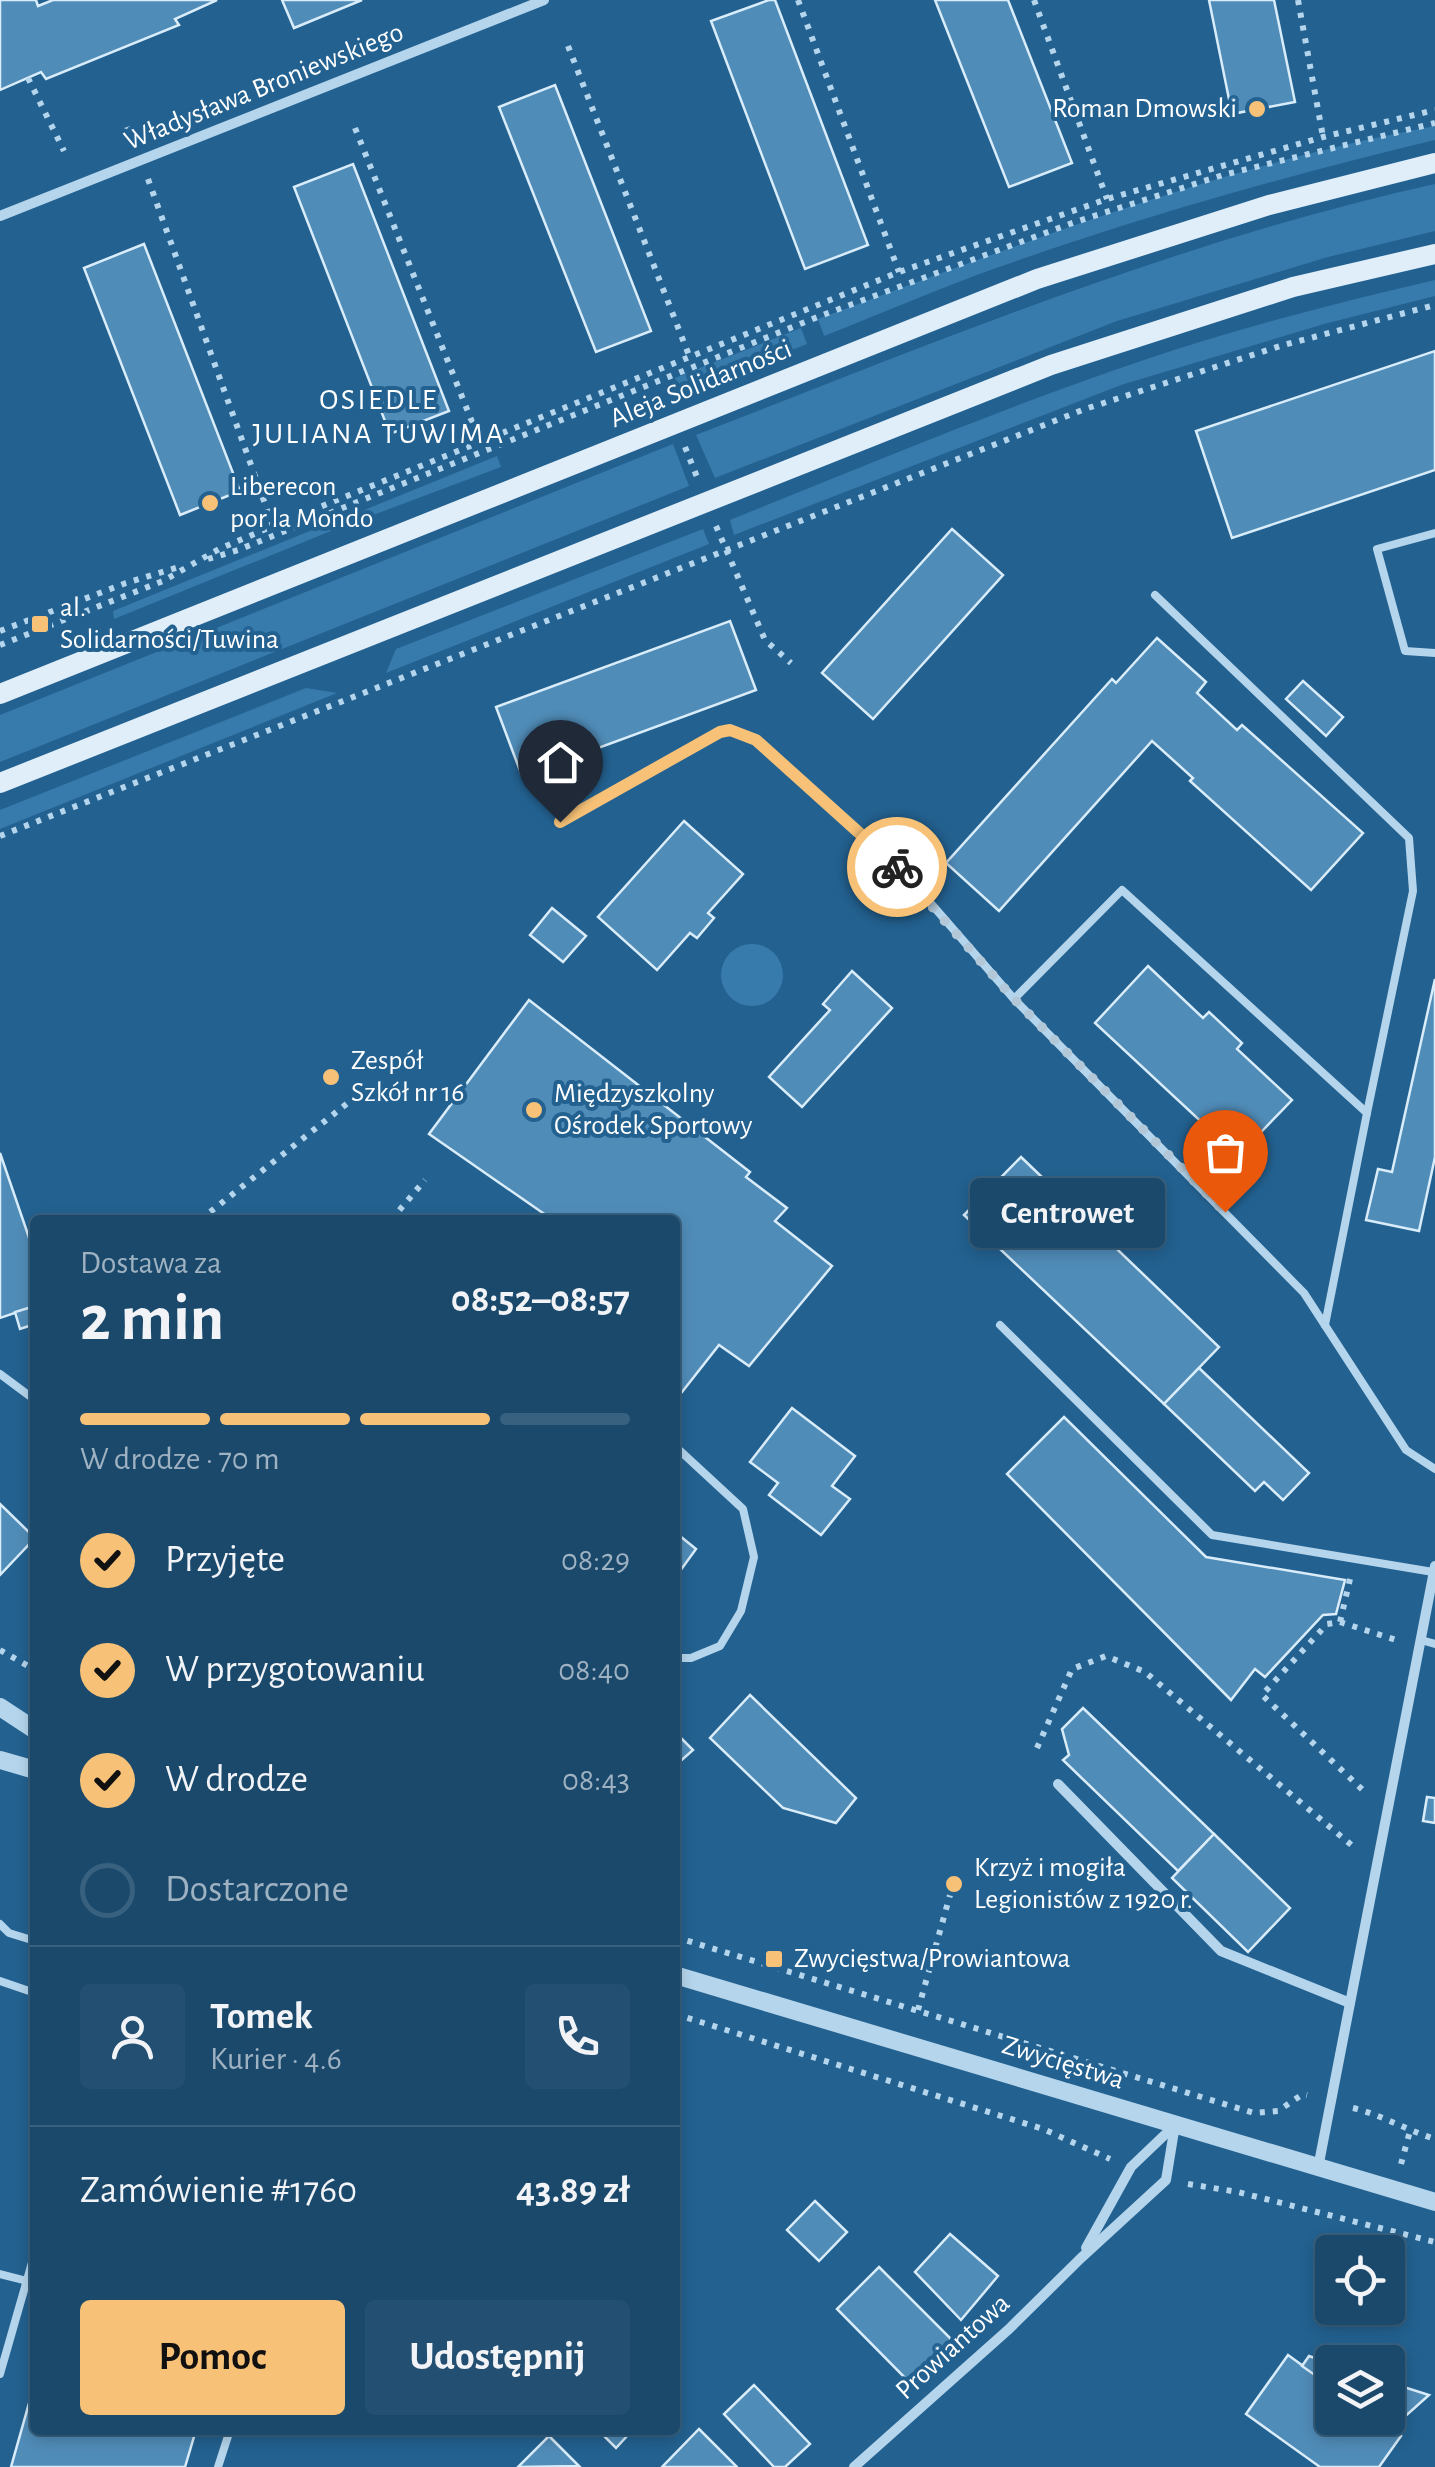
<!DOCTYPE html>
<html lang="pl">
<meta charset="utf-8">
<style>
:root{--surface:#1a496c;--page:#235072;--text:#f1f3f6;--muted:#9fb2c2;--line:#38617f;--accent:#f7c277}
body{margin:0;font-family:"Alegreya Sans",sans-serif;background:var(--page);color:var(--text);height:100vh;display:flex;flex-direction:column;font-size:38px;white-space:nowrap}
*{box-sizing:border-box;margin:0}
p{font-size:32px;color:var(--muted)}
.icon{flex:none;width:55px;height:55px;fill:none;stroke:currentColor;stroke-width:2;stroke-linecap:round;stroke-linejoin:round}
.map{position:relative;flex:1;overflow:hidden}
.details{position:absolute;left:30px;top:1215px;width:650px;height:1220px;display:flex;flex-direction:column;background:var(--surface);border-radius:10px;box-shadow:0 5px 15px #0003,0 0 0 2px var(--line)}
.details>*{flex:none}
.controls{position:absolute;left:1315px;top:2235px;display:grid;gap:20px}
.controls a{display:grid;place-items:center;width:90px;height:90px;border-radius:10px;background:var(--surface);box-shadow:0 5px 15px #0003,0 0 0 2px var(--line);font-size:50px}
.pin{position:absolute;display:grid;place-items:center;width:85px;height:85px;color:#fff;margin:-102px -42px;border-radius:50% 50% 50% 0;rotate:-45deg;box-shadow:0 0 10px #0007}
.pin .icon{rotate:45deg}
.courier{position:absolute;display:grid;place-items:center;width:100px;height:100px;margin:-50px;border:8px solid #f7c277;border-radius:50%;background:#fff;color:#222;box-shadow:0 2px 12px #0007}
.bubble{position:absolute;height:70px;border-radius:10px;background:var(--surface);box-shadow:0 5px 15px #0003,0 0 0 2px var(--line);font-size:32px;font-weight:700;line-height:70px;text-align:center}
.head em{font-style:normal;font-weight:700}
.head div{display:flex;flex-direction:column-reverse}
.head{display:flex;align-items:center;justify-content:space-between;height:170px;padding:0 50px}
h1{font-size:65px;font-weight:700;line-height:75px}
.bar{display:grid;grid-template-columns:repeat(4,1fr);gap:15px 10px;align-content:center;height:120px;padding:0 50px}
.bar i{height:12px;border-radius:8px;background:var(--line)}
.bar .on{background:var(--accent)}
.bar p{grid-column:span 4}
.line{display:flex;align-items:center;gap:25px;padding:0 50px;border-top:2px solid var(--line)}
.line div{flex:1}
.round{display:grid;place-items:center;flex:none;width:105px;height:105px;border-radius:10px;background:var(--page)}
ol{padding:0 50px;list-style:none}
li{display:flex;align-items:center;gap:30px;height:110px}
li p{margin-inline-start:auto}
li .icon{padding:10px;border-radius:50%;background:var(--accent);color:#111;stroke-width:4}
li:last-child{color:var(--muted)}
li i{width:55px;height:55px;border:5px solid var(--line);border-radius:50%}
.cta{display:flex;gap:20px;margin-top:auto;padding:20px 50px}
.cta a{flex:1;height:115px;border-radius:10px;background:var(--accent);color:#111;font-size:40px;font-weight:700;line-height:115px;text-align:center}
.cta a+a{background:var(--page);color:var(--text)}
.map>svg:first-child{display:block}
</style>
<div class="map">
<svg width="1435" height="2467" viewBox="0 0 1435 2467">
<rect width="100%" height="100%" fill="#236190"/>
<!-- green -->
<g fill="#377bad">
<path d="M1435,126V140C1289,175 1144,216 1002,266C942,287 883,313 824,336L818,319C1020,244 1222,165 1435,126Z"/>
<path d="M1435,184V231L1328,257L1117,321L715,478L696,435C938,341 1181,240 1435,184Z"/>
<path d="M1435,280V296L1324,324L1121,385L734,535L730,520C866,465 1002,408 1141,361C1237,328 1337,303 1435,280Z"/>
<path d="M801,328L807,344L682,394L675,378Z"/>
<path d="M673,444L689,486L0,762V715Z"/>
<path d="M497,456L501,467L360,520L357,513Z"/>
<path d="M349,515L353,522L114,619L113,611Z"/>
<path d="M703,529L709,544L386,673L396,649Z"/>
<path d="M306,688L337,693L0,829V810Z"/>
<circle cx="752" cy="975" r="31"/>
</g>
<!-- building -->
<g fill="#508cb8" stroke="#d9ecf9" stroke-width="2.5">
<path d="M0,0H36L38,6L53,0H217L175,19L179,25L46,79L41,72L0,90Z"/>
<path d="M282,0H362L294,28Z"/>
<path d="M769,0H775L868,245L805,269L711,21Z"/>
<path d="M935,0H1008L1072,163L1009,187Z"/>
<path d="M1209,0H1274L1295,102L1232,114Z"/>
<path d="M555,85L651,331L596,352L499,107Z"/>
<path d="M353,164L449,411L390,434L294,187Z"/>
<path d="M144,244L240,491L180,515L84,268Z"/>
<path d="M1435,351V470L1232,538L1196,431Z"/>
<path d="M952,529L1003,575L873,719L822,673Z"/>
<path d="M730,621L756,690L522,776L496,707Z"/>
<path d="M1157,638L1206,682L1197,693L1237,730L1242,725L1363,833L1311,890L1190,781L1193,778L1152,741L999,911L946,863L1112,679L1116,683Z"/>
<path d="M1303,681L1343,717L1326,736L1286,699Z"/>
<path d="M684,821L743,874L708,913L714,918L697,938L690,933L657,970L598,917Z"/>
<path d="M552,908L586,936L563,962L530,935Z"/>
<path d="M1148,966L1203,1018L1209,1012L1242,1043L1237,1049L1292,1100L1238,1156L1095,1023Z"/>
<path d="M852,971L892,1008L802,1107L769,1077L830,1010L823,1004Z"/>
<path d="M1435,979V1157L1419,1231L1366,1220L1378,1169L1392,1172Z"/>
<path d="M529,1000L750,1172L746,1177L787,1208L775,1221L832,1266L749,1366L719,1345L675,1401V1220H553L429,1134Z"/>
<path d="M0,1153L35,1255V1306L0,1318Z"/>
<path d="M1021,1157L1219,1347L1164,1404L964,1215Z"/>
<path d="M35,1306V1324L20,1329L15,1312Z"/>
<path d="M1199,1368L1309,1473L1283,1500L1264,1482L1255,1491L1164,1404Z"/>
<path d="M792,1408L855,1456L832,1486L850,1499L821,1535L769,1495L778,1483L750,1462Z"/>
<path d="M1064,1417L1206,1557L1345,1580L1336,1614L1323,1615L1265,1677L1255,1669L1231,1700L1007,1474Z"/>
<path d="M0,1504L35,1538L0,1575Z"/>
<path d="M675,1532L696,1549L675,1578Z"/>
<path d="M750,1695L856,1798L836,1823L783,1808L710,1738Z"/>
<path d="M1083,1708L1214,1834L1178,1871L1063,1760L1069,1755L1062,1729Z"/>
<path d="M675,1732L693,1750L675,1766Z"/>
<path d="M1427,1797L1435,1798V1823L1423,1821Z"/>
<path d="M1214,1834L1290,1908L1248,1952L1172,1878Z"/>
<path d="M815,2201L847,2232L819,2261L787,2230Z"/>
<path d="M950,2234L998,2276L961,2320L915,2272Z"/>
<path d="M879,2267L954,2342L911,2384L837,2309Z"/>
<path d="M1288,2355L1332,2387V2418H1375L1401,2436L1379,2467H1320L1246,2414Z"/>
<path d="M1309,2356L1332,2364V2387L1302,2366Z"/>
<path d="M35,2382V2430H196L185,2467H11Z"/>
<path d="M1388,2382L1429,2395L1391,2429L1375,2418H1388Z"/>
<path d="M754,2385L810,2444L785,2467H774L724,2414Z"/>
<path d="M699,2429L737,2467H662Z"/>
<path d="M598,2430H624L629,2434L616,2448Z"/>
<path d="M549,2436L579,2466L518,2467Z"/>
</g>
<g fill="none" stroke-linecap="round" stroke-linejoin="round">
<!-- path -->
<g stroke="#b4d5ec" stroke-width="6" stroke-dasharray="5 8" stroke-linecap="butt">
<path d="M798,0L899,272"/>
<path d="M1034,0L1107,199"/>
<path d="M1298,0L1323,137"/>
<path d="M568,46L690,358"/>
<path d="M28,78L64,151"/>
<path d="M127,127L132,140"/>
<path d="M355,128L480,442"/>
<path d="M148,179L273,526"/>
<path d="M685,447L697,477"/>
<path d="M716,526L765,640L791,663"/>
<path d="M208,559L238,550L820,316L1075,222L1223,175L1435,123"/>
<path d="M0,631L126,583L182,566"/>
<path d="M0,645L163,581L219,549L273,526L899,272L1107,199L1323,137L1435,110"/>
<path d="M0,836L1085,409L1280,346L1435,305"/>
<path d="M200,1220L349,1102"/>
<path d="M391,1220L425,1180"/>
<path d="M1350,1579L1340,1622L1327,1624L1262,1695L1366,1793"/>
<path d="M1340,1622L1399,1641"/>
<path d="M0,1650L35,1670"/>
<path d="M1037,1748L1072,1669L1106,1656L1145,1672L1355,1848"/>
<path d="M675,1937L1254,2113L1278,2111L1303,2094L1307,2095"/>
<path d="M918,2010L950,1895"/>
<path d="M675,2014L1043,2129L1110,2159"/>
<path d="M1353,2108C1382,2115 1406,2130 1435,2139"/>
<path d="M1401,2164L1410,2131"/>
<path d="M1188,2184L1238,2192L1435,2242"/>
</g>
<!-- service -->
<g stroke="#b4d5ec" stroke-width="8">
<path d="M1435,533L1377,549L1405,651L1435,653"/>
<path d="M1155,595L1409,838L1413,891L1367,1113"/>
<path d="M560,822L720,732L731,730L756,740L907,876L1014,999L1304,1293L1406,1450L1435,1469"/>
<path d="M1014,999L1122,890L1367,1113L1325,1325"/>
<path d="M1000,1325L1212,1535L1433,1572"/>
<path d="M0,1374L35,1400"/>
<path d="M1421,1640L1435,1644"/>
<path d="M675,1658H691L720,1646L741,1611L754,1557L743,1509L677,1448"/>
<path d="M0,1924L9,1933L35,1941"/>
<path d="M0,1981L35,1993"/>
<path d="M0,2274L35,2283"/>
<path d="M0,2374L35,2252"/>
<path d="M218,2467L230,2430"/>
</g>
<!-- minor -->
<g stroke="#b4d5ec" stroke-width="10">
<path d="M0,216L544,0"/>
<path d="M1058,1784L1221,1951L1350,2003"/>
<path d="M1318,2168L1435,1566"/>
<path d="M1086,2248L1131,2167L1175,2125"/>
<path d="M854,2467L1009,2329L1081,2258L1166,2180L1175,2125"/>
</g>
<!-- tertiary -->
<g stroke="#b4d5ec" stroke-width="18">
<path d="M0,1707L35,1730"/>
<path d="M0,1760L35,1770"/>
<path d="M675,1975L1435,2202"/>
</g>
<!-- secondary -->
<g stroke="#e0eef9" stroke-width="20">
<path d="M0,694L1037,279L1269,205L1435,163"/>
<path d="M0,783L1051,365L1293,287L1435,254"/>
</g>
</g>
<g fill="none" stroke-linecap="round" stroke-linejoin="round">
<!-- done -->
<path stroke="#b2c8d8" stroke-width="10" stroke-dasharray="0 18" d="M897,867L1014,999L1225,1212"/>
<!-- route -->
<path stroke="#f7c277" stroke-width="12" d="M560,822L720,732L730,730L756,740L897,867"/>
</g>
<!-- markers -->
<g fill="#f7c277" stroke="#236190" stroke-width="4">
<circle cx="1257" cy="109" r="10"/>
<circle cx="210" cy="503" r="10"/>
<rect x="30" y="614" width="20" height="20" rx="5"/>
<circle cx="331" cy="1077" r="10"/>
<circle cx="534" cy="1110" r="10"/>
<circle cx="954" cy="1884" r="10"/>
<rect x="764" y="1949" width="20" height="20" rx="5"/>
</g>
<g text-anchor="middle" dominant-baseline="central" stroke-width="8" stroke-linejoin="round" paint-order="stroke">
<!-- street labels -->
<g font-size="28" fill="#fff" stroke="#236190">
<text transform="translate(264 87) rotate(-22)">Władysława Broniewskiego</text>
<text transform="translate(701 384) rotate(-22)">Aleja Solidarności</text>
<text transform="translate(1063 2063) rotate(17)">Zwycięstwa</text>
<text transform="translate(953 2347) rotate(-42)">Prowiantowa</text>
</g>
<!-- poi labels -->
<g font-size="28" fill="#fff" stroke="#236190" text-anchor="start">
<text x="1237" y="109" text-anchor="end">Roman Dmowski</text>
<text x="230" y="487">Liberecon<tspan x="230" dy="32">por la Mondo</tspan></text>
<text x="60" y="608">al.<tspan x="60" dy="32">Solidarności/Tuwina</tspan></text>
<text x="351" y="1061">Zespół<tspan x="351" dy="32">Szkół nr 16</tspan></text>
<text x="554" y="1094">Międzyszkolny<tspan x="554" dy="32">Ośrodek Sportowy</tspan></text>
<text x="974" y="1868">Krzyż i mogiła<tspan x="974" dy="32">Legionistów z 1920 r.</tspan></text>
<text x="794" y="1959">Zwycięstwa/Prowiantowa</text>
</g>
<!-- neighbourhood labels -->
<g font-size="30" letter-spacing="2.5" fill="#fff" stroke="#236190">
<text x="379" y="400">OSIEDLE<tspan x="379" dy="34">JULIANA TUWIMA</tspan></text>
</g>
</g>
</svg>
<div class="controls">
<a><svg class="icon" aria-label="locate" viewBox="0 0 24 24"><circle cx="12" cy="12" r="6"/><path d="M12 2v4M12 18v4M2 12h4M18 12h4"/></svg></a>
<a><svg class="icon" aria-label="layers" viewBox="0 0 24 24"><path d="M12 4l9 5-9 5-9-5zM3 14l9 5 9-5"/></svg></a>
</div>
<div class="pin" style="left:1225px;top:1212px;background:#ea580c"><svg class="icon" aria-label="bag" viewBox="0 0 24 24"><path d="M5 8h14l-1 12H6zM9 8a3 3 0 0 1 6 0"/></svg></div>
<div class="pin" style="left:560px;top:822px;background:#1f2937"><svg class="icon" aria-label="home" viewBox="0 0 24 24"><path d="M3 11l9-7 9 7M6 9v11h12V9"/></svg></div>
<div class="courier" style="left:897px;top:867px"><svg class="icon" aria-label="bike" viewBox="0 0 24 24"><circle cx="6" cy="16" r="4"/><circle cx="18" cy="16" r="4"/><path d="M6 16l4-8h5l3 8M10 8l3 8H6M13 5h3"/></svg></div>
<div class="bubble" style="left:970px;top:1178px;width:195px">Centrowet</div>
<section class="details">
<div class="head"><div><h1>2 min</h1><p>Dostawa za</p></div><em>08:52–08:57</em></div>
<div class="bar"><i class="on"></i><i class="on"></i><i class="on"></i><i></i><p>W drodze · 70 m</p></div>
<ol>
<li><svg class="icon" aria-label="check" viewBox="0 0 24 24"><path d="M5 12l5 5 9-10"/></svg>Przyjęte<p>08:29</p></li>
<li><svg class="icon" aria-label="check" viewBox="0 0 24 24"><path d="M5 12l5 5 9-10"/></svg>W przygotowaniu<p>08:40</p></li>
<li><svg class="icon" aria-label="check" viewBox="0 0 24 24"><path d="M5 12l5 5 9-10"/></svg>W drodze<p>08:43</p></li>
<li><i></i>Dostarczone</li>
</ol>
<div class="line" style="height:180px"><a class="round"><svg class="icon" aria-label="person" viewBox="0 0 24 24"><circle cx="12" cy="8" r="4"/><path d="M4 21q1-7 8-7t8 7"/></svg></a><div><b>Tomek</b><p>Kurier · 4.6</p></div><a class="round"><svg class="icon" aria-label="phone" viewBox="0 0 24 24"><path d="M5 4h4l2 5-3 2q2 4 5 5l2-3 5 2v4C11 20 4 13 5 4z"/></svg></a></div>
<div class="line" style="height:130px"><div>Zamówienie #1760</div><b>43.89 zł</b></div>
<div class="cta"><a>Pomoc</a><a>Udostępnij</a></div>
</section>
</div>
